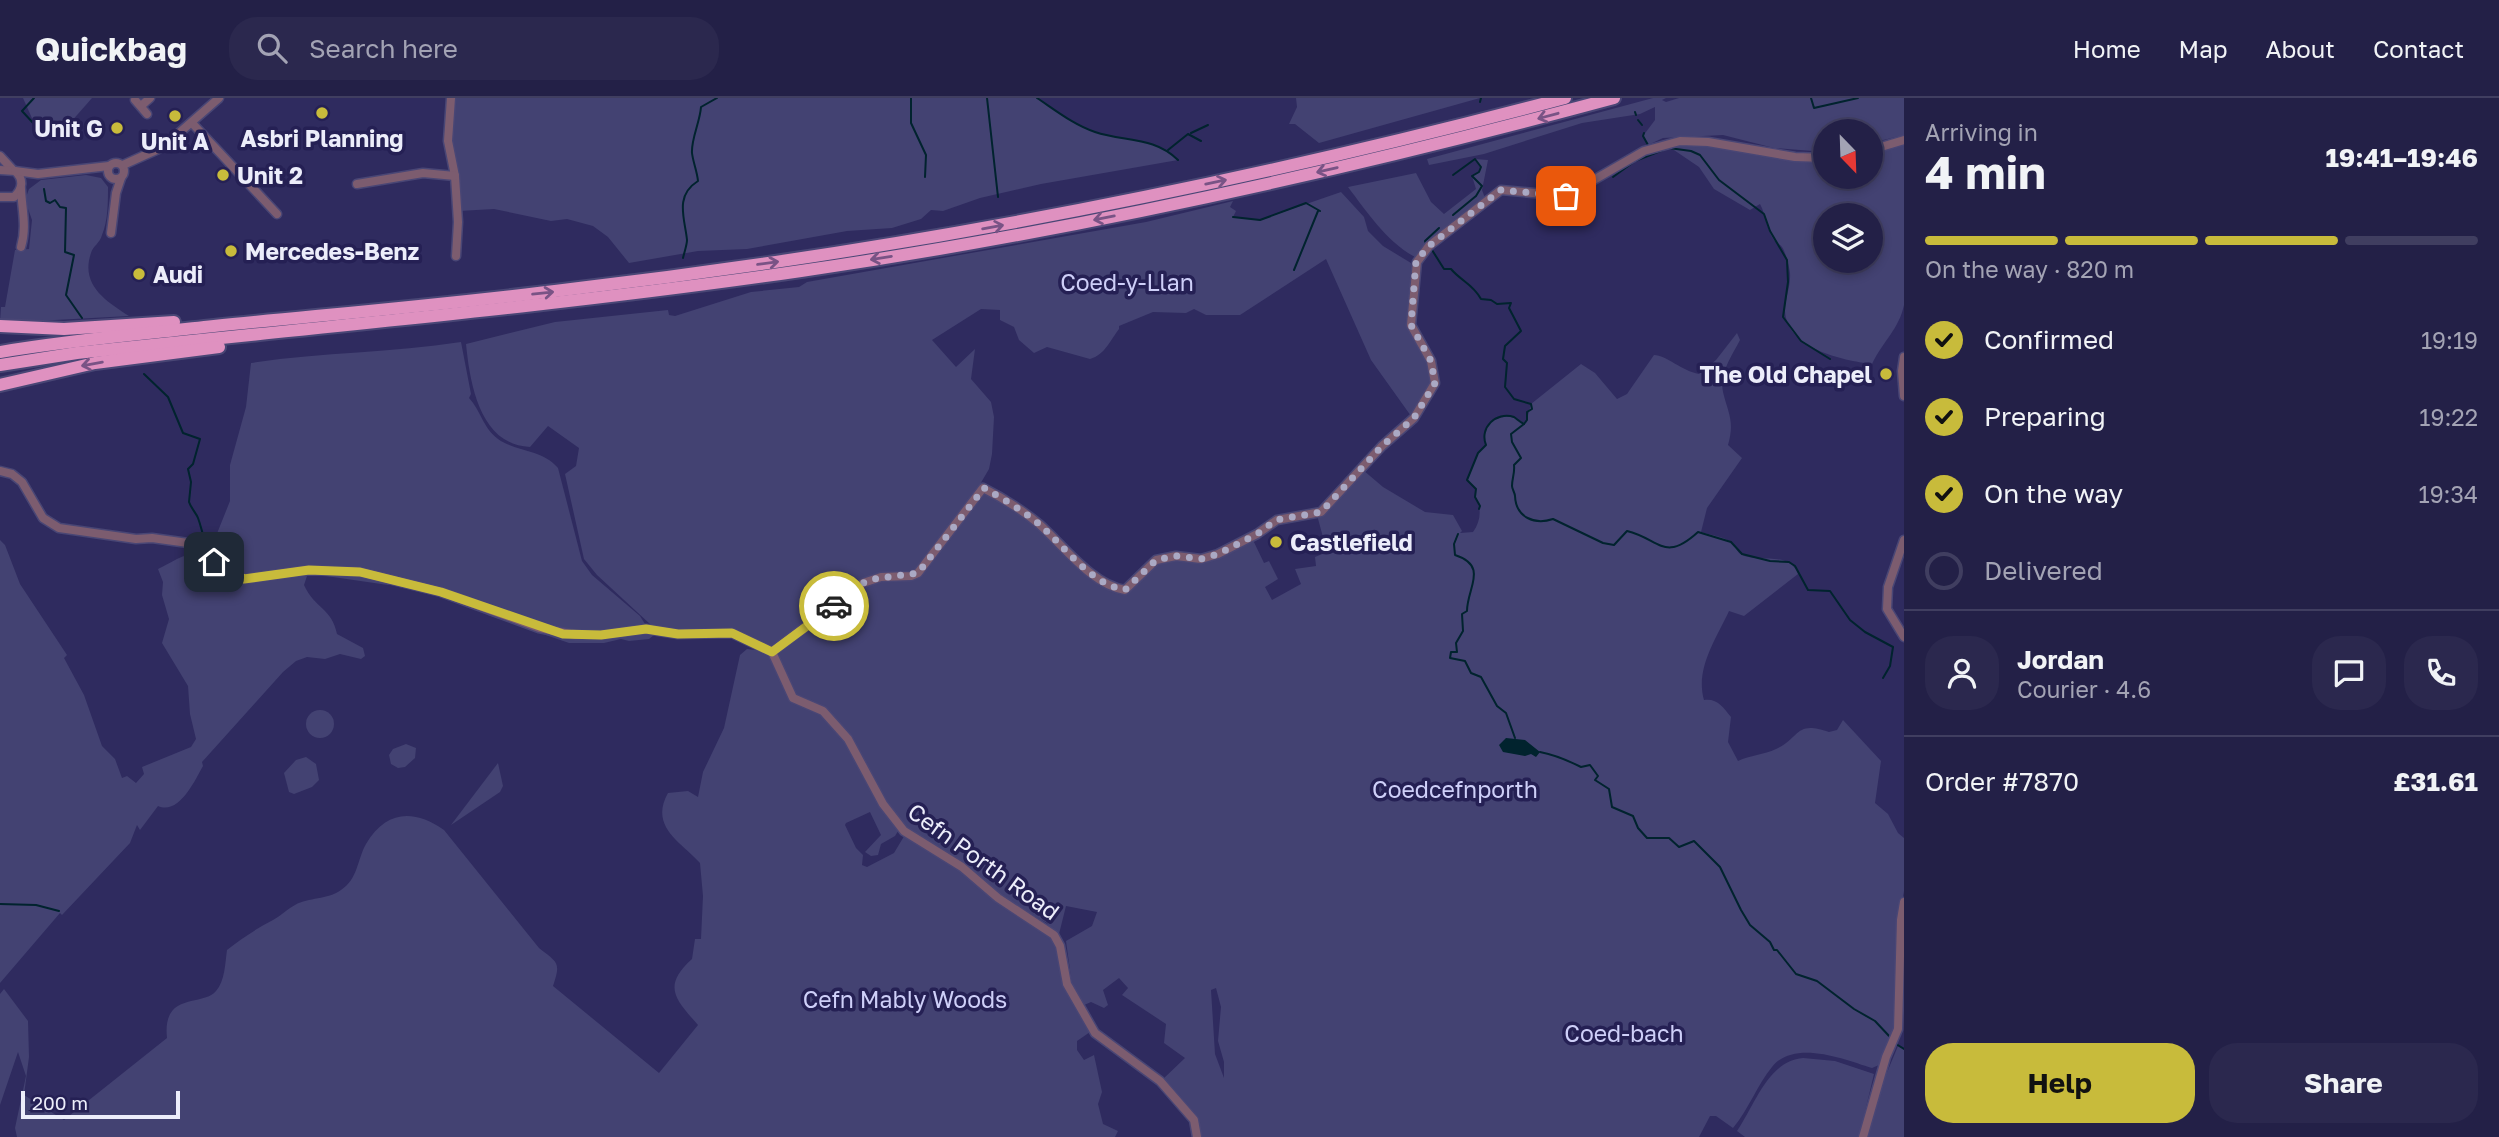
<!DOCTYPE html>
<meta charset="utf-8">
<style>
:root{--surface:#232047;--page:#2b284e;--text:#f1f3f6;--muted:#a3a3b4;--line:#403e60;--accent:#c8bb3b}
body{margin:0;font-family:"Golos Text",sans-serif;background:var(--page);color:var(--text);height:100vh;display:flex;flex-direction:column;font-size:26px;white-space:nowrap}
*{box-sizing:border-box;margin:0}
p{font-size:23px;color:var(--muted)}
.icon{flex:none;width:38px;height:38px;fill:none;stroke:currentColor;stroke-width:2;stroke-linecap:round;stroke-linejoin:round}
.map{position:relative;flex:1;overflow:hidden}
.drawer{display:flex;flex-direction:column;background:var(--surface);width:595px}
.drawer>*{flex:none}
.needle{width:46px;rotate:157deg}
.fabs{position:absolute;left:1813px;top:21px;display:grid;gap:14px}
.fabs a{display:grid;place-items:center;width:70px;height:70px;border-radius:50%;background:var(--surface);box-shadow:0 4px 10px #0003,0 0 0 2px var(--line);font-size:35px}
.scale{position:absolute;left:21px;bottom:18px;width:159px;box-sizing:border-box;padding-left:7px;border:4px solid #ecedfa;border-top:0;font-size:19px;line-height:24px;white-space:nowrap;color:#ecedfa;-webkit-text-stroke:5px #252054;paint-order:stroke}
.pin{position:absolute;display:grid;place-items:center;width:60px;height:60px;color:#fff;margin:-30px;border-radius:14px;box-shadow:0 4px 10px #0006}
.courier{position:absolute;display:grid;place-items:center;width:70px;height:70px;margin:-35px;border:5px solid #c8bb3b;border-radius:50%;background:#fff;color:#222;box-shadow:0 2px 9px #0007}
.summary em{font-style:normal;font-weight:700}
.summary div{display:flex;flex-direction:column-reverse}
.summary{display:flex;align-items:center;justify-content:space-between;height:119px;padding:0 21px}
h1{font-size:46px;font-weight:700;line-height:52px}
.bar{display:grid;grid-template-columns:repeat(4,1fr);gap:10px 7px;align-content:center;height:84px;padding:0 21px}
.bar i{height:9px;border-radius:5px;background:var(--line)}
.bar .on{background:var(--accent)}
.bar p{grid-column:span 4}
.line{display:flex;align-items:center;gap:18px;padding:0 21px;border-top:2px solid var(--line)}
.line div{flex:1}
.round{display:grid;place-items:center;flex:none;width:74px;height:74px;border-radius:28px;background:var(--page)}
ol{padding:0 21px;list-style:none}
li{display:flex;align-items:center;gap:21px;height:77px}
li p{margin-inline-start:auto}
li .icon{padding:7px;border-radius:50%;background:var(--accent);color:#111;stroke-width:4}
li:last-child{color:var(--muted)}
li i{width:38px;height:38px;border:4px solid var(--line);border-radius:50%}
.primary-button{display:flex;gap:14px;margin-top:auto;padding:14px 21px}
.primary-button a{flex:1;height:80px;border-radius:28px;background:var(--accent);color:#111;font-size:28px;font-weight:700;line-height:80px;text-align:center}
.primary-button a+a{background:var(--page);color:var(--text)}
header{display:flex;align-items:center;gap:42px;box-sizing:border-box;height:98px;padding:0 35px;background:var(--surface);border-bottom:2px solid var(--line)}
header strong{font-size:33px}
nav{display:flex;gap:38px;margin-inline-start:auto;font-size:24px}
.search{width:490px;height:63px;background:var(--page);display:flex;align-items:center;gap:18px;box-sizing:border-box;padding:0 24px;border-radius:28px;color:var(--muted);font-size:26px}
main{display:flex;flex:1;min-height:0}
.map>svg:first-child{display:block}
</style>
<header>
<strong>Quickbag</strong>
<div class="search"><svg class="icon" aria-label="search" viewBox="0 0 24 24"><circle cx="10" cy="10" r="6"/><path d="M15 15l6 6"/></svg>Search here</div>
<nav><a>Home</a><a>Map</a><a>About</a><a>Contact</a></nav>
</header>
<main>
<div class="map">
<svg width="1904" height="1039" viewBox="0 0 1904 1039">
<rect width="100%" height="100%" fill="#2f2b5f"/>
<!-- green -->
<g fill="#434272" fill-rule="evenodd">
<path d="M23,0H92L56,41L35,27Z"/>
<path d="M453,0H1037C1054,12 1075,28 1095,34C1124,44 1154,38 1178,62L1041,86L980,100L943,113L931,112L921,121L892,130L847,133L747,151L698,153L629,165L608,139L593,128L567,121L551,123L494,111L459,113L451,53Z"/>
<path d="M1296,0H1480L1319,45L1295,26H1289L1297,9Z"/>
<path d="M1653,0H1666L1662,2L1666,4L1679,0H1904V37L1871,45V33H1825V54L1774,50L1723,37L1663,40L1648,47L1643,38L1655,22V9L1640,16L1582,25L1484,56L1429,67L1427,61Z"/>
<path d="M1684,45L1754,54L1796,63L1825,64V79H1871V56L1904,46V207C1899,231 1883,243 1872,266C1842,262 1787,251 1785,213C1785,200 1791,188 1790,175C1789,168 1786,155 1782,149C1780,146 1776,145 1774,142C1767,133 1766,117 1760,106L1750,112L1714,91L1699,69L1668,48ZM1825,117H1871V163H1825Z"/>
<path d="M1475,61L1488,62L1482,92L1485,100L1415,159C1387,144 1367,114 1348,89L1416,75L1431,104L1444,116L1476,91L1472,78L1479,74L1481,69Z"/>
<path d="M86,77L101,80L108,89C108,105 108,123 102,137C100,145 93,148 91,155C80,187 106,203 129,218L0,225L1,209H5L15,152L29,151L32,122L25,102L29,91L41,82Z"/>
<path d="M1341,94L1364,119L1368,133L1383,148L1411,165L1410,234L1426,261L1431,287L1411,318L1371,262L1326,161L1240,217H1206L1194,211L1186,215L1153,214L1119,228V231C1111,241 1105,257 1090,261L1047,249L1034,255L1019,242L1014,229L1000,222V212L981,211L932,242L956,269L975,251L971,281L991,304L994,319L992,356L989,371L962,417L922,467L911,475L872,479L770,549L738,534H658L649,541L629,543L621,541L604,545H569L488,517L483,509L392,484L388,487L326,478H307L304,487C315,511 332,510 337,536L363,550L365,558L361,561L340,556L325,561L307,559L296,563L283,574L202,664L203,668C194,684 179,717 158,708L140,732L137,727L130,745L62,817L60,815L0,885V442L5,447L20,486L67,557L64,560L84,597L102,648L115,661L122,680L127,678L136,685L144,676L142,669L191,649L196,641L190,616L188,588L162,545L169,521L162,497L163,484L158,471C173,464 192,449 208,458L230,403V367L246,309L251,265C321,254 391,255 461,244L471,296L469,300C481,313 483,330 498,341C516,354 542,351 558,370L582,463L592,477L640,518L645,526H650L597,477L584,461L565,376L576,368L579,350L548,328L530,349C480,347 470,286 466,246L555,224L668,212L669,217L675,218L751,194L799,189L807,184L1146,124L1233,103L1230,109L1236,113L1233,119L1260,122Z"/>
<path d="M1737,235L1740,242C1732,258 1719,275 1723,294C1728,315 1735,323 1728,347L1742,360L1707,410L1701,434C1711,437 1725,439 1733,445C1736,448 1736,452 1739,455C1754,467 1789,451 1798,476L1744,518L1729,513C1716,541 1695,571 1704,602C1717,600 1723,609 1731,619L1728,644L1738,663C1750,657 1764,657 1776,651C1801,639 1795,622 1829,634L1837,632L1843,622L1881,663L1875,705L1888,716L1898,735L1904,740V793L1899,824L1896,928L1879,967L1872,970C1844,961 1794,941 1772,969C1757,987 1749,1011 1733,1030L1716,1018H1710L1699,1039H1201L1194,1016L1162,982L1185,960L1164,945L1166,926L1122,897L1128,890L1119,880L1103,892L1108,907L1104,910L1091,904L1082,908L1072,887L1066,843L1092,828L1097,814L1066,808L1058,840L1047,825L1012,806L899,726L824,611L796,599L777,558L783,548L861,489L877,482L908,480L985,395L1021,414L1114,492L1127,497L1150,470L1168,460L1193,463L1252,440L1264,465L1269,463L1278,481L1265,489L1272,502L1301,486L1295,471L1316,468L1315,459L1327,454L1317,417L1363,372L1383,389L1425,414L1453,417L1462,433L1460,435L1473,434C1481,423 1482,410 1475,399L1476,391L1467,382L1478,355L1486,347C1479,330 1494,317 1511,319C1518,320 1519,324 1526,325L1531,306L1581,266L1595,275L1617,301L1627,296L1654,257C1666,257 1682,273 1699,276L1716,262ZM1216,890L1221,909L1218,943L1224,964V980L1215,956L1211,892Z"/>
<path d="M747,551L772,554L793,600L823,613L848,641L900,730L895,738L881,746L878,757L871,758L865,754L881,737L870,714L846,725L845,727L856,750L863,757L862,767L867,769L894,755L906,735L1054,837L1067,887L1093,932L1077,943V952L1084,962L1094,957L1102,994L1098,1006L1103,1026L1118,1033L1115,1039H17L15,1030L26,978L18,954L0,1007V896L4,891L28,923L29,959L24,997L64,1022L167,940C162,893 203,909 216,893C225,883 225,866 227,852C242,840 256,831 273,822C281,818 287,811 295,807C309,799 327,802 341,792C358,781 357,762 366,746C386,712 414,711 444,732L539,850C558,865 561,864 553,888L659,975L698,927C675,901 662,888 692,861L695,841H701L703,798L700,765C681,744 649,729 668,695L688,693L698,699L703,674L724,630L740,557Z"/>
<circle cx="320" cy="626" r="14"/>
<path d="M406,646L416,650L415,660L405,669L398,670L391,666L389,657L393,651Z"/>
<path d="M306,659L316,666L319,682L312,689L294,696L289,694L284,675L296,662Z"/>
<path d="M498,665L503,688L500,694L451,727Z"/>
<path d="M1898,948L1904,951V1039H1868L1883,984Z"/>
<path d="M1803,960L1835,963L1874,976L1859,1039H1745L1737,1033C1755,1007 1768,963 1803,960Z"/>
</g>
<!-- water -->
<path fill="#01232e" d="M1506,640L1525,642L1540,654L1536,659L1531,656L1525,658L1503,654L1499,647Z"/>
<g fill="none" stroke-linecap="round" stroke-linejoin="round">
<!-- stream -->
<g stroke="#01232e" stroke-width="2">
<path d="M34,0L22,13L35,27"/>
<path d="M911,0V25L926,57L925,79"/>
<path d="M987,0L998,99"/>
<path d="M1037,0C1055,12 1074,27 1095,34C1124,44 1154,38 1178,62"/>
<path d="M1811,0L1814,10L1858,0"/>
<path d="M1480,4L1481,0"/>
<path d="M1635,14L1636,17"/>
<path d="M1638,22L1642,27"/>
<path d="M1191,35L1208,27"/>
<path d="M1644,35L1643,38L1648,47"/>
<path d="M1669,50L1691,53L1700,57L1719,82L1764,116L1770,133L1787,162L1788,184L1783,219L1801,243L1830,261"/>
<path d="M1168,52L1188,36L1201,43"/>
<path d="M1613,79L1635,63L1663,52"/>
<path d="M44,91L46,103L50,105L55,102L60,109L66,110L65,154L74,157L66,197L82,220"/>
<path d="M1453,117L1476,98L1482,88L1472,78L1479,74L1481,69L1475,61L1453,77"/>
<path d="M1233,119L1260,122L1306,105L1320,113"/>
<path d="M1426,146L1425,143L1439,130"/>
<path d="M1432,152L1444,171H1451C1461,183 1473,186 1481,201L1491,202L1497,206L1511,205L1509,210L1521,233L1505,248L1503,261L1507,265L1505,289L1514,301L1531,306L1532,311L1527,314V322L1524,326C1520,324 1517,321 1514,319C1496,313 1479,330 1486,347L1478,355L1467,382L1476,391L1475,399L1480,408L1479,411"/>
<path d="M683,160C684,155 687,147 687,142C685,121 674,98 698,83C697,73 693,64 692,55C691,41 700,24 701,9L717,0"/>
<path d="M1294,172L1318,113"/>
<path d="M144,276L168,299L183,335L200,341L193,366L188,371L191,384L189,404C191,410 196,415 198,420C204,436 202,446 218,456"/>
<path d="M1524,326L1511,336L1512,344L1521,360L1514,367C1515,375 1512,380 1512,388C1512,391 1515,395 1515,398C1516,420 1535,427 1553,421L1603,445L1614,447L1627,433C1660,441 1664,465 1698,434L1731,444L1742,456L1770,463L1789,464L1795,468L1808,492L1830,493L1850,522L1865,534L1893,549L1890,568L1883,580"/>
<path d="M1458,436L1454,446L1455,457C1489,468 1467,490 1467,513L1462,516L1463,533L1456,545L1457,554H1451L1450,560L1465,563L1471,575L1481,579L1497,608L1506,615L1515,640"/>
<path d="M1540,654C1556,657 1567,662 1581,669L1590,667L1598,678L1595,682L1609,691L1612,709L1633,718L1638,730L1647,740H1669L1679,749L1694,743L1720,769L1741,812L1750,827L1770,844L1774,852H1777L1796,876L1817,883L1854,911L1875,923L1890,939"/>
<path d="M0,806L36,807L59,813"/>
<path d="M1896,946L1904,951"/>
</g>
<defs>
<g id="minor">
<path d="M451,0L448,43L455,78L458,124L456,158"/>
<path d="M135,2L147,16"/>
<path d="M141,8L150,0"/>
<path d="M192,25L277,116"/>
<path d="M1871,52L1904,42"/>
<path d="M0,58L12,71"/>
<circle cx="116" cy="73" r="8"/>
<path d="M123,67L163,49L219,0"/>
<path d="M0,72L15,73C24,81 23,91 14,99H0"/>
<path d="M15,73L38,76L109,68"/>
<path d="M357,86L423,75L455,78"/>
<path d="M111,135L116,95L121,80"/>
<path d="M21,149C27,129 22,112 21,91"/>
<path d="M1904,259L1902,273L1904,298"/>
<path d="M0,373L12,376L22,384L43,420L59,430L136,441L152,440L188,445L229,475L244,481L309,472L360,474L441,494L539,530L576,537H601L646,531L678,536L732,535L772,554L793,600L823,613L848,641L883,706L904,733L962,769L998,800L1054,837L1060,848L1067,886L1095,935L1160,983L1194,1022L1197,1039"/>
<path d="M1904,442L1888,489L1887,511L1904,539"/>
<path d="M772,554L863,485L881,479L911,478L918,475L983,390C1003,400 1022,412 1039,426C1063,447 1092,487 1125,492L1156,462L1176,458L1201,461L1218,456L1257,436L1277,422L1321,414L1382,348L1414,320L1435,285L1431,263L1411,227L1417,164L1429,148L1501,92L1566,98L1644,53L1680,43L1708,44L1795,59L1825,60"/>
<path d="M1863,1039L1886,959L1898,931L1901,822L1904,804"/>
</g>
<g id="highway">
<path d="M0,228L64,231L174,224"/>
<path d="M0,254C71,242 142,236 214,228C333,216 452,206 571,191C906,152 1238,87 1565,0"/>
<path d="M0,267L77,255C319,229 561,208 801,173C1075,133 1347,72 1614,0"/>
<path d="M0,287L95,265L219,249"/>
</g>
</defs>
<!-- minor casing -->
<use href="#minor" stroke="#494675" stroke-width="11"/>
<!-- highway casing -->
<use href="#highway" stroke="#494675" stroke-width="16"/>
<!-- minor -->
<use href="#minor" stroke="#7c5c6f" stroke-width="8"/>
<!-- highway -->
<use href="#highway" stroke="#df91c0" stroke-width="12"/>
</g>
<!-- one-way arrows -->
<defs><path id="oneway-shaft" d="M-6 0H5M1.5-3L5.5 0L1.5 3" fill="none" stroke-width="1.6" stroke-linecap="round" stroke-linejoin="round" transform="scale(1.75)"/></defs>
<g stroke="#795385">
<use href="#oneway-shaft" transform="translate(1548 18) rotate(165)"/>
<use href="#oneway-shaft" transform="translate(1327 72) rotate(167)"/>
<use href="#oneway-shaft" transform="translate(1216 84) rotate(-12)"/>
<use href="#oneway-shaft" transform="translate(1104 120) rotate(169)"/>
<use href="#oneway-shaft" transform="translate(993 129) rotate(-10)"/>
<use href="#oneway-shaft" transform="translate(881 160) rotate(171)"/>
<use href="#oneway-shaft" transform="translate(768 165) rotate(-8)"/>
<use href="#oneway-shaft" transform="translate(543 195) rotate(-6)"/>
<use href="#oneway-shaft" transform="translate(92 266) rotate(170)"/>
</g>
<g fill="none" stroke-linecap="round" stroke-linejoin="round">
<!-- done -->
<path stroke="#aaa9c4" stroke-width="7" stroke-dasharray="0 12.6" d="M834,508L863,485L873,481L918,475L984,390C1002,400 1022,412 1039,426C1063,447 1092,487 1125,492L1156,462L1176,458L1201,461L1218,456L1257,436L1276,422L1321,414L1382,348L1414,320L1435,285L1431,263L1411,227L1416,163L1429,148L1501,92L1566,98"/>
<!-- route -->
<path stroke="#c8bb3b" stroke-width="9" d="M214,464L244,481L309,472L360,474L441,494L563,536L601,537L646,531L678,536L732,535L772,554L834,508"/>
</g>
<!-- markers -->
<g fill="#c8bb3b" stroke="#252054" stroke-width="2.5">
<circle cx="322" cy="15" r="7"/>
<circle cx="175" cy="18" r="7"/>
<circle cx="117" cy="30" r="7"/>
<circle cx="223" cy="77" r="7"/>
<circle cx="231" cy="153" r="7"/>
<circle cx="139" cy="176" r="7"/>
<circle cx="1886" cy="276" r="7"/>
<circle cx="1276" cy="444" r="7"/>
</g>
<g text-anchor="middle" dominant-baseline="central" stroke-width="7" stroke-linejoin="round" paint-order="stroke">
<!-- poi labels -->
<g font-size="23" font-weight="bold" fill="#ecedfa" stroke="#252054" text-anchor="start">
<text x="103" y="30" text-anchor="end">Unit G</text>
<text x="322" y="40" text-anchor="middle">Asbri Planning</text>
<text x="175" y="43" text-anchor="middle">Unit A</text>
<text x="237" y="77">Unit 2</text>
<text x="245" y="153">Mercedes-Benz</text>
<text x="153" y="176">Audi</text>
<text x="1872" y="276" text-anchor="end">The Old Chapel</text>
<text x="1290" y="444">Castlefield</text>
</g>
<!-- park labels -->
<g font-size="23" fill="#cecff8" stroke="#252054">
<text x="1127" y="184">Coed-y-Llan</text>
<text x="1455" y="691">Coedcefnporth</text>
<text x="905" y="901">Cefn Mably Woods</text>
<text x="1624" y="935">Coed-bach</text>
</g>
<!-- street labels -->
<g font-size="23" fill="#ecedfa" stroke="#252054">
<text transform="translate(984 763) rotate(36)">Cefn Porth Road</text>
</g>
</g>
</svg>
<div class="fabs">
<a><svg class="needle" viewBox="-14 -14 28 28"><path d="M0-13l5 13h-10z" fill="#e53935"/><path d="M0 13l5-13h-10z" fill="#a3a3b4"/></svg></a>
<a><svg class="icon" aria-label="layers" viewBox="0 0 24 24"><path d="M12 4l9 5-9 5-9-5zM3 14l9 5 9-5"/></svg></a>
</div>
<div class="scale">200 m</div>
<div class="pin" style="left:1566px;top:98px;background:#ea580c"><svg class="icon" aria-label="bag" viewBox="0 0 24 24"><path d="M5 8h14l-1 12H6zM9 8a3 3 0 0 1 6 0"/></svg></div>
<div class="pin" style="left:214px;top:464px;background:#1f2937"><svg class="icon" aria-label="home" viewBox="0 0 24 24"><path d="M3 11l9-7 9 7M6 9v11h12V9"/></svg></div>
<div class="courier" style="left:834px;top:508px"><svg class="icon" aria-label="car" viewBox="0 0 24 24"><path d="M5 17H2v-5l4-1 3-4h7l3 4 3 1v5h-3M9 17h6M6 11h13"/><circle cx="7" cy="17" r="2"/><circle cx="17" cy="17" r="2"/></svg></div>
</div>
<section class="drawer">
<div class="summary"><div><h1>4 min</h1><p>Arriving in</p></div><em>19:41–19:46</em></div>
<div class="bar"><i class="on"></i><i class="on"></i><i class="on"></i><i></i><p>On the way · 820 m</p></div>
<ol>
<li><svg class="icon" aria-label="check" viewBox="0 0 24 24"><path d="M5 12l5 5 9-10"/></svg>Confirmed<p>19:19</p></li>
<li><svg class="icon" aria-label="check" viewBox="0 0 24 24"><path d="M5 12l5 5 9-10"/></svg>Preparing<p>19:22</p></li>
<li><svg class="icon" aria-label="check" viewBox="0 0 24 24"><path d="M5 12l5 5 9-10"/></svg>On the way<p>19:34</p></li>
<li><i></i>Delivered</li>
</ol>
<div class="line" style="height:126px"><a class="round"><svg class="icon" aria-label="person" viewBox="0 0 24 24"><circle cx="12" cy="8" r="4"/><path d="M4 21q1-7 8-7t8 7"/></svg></a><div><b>Jordan</b><p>Courier · 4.6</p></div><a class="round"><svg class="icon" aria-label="chat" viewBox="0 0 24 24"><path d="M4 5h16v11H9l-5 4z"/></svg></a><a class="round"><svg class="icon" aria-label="phone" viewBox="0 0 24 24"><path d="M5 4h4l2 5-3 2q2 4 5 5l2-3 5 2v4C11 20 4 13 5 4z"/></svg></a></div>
<div class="line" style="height:91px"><div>Order #7870</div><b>£31.61</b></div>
<div class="primary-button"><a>Help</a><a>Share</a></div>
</section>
</main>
